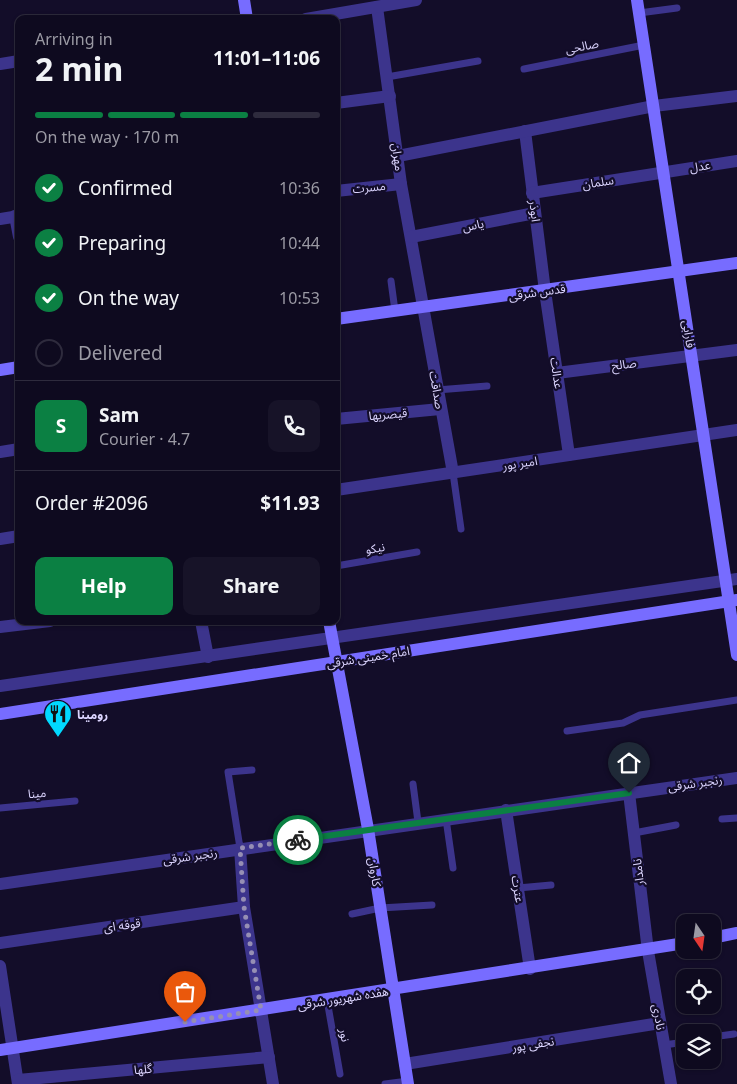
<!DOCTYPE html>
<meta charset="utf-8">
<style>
:root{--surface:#0e0a1f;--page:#171328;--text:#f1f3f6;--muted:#9b9aa4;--line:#2e2b3d;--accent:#0b8043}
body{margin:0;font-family:"Noto Sans","Noto Sans Arabic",sans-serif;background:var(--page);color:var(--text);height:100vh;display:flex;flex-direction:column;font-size:19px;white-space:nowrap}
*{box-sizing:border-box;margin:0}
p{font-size:16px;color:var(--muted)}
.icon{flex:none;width:28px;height:28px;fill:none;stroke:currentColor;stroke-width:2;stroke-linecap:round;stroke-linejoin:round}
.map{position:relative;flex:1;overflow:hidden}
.panel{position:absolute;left:15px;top:15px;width:325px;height:610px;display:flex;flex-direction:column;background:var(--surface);border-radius:10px;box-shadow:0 1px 4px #0004,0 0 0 1px var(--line)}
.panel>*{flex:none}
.needle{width:32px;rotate:167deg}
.fabs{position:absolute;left:676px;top:914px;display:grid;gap:10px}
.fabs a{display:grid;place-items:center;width:45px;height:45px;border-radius:10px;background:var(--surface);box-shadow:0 1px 4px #0004,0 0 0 1px var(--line);font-size:25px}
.pin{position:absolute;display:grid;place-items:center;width:42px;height:42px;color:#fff;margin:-51px -21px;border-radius:50% 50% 50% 0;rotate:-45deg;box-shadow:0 0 5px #0007}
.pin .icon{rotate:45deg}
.courier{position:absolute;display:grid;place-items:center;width:50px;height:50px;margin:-25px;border:4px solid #0b8043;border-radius:50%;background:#fff;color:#222;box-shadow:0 1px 6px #0007}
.overview em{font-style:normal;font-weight:700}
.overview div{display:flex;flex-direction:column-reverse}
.overview{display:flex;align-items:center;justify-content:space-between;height:85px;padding:0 20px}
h1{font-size:32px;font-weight:700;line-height:38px}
.bar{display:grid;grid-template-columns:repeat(4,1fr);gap:8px 5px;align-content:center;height:60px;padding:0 20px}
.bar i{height:6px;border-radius:4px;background:var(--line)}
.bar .active{background:var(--accent)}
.bar p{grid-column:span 4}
.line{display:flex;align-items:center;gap:12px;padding:0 20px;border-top:1px solid var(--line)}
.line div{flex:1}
.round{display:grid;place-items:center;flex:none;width:52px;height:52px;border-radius:10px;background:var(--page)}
ol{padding:0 20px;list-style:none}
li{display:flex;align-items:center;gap:15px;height:55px}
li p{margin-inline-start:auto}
li .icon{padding:5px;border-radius:50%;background:var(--accent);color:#fff;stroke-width:4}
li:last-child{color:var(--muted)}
li i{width:28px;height:28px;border:2px solid var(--line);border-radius:50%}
.cta{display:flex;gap:10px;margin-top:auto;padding:10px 20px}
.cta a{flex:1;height:58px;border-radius:10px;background:var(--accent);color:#fff;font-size:20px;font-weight:700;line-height:58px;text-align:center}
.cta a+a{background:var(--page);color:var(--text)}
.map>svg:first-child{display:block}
</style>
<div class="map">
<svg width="737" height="1084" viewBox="0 0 737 1084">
<rect width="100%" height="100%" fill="#130d29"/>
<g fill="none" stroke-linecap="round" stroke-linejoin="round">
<!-- lane -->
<g stroke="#3c348c" stroke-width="7">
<path d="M639,13L677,8"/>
<path d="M524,69L644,45"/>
<path d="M387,77L478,61"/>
<path d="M391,281L395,311"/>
<path d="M437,390L487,386"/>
<path d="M453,473L461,529"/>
<path d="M336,566L417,552"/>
<path d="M567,731L623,723L640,715L737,700"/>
<path d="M413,784L418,822"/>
<path d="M0,808L75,801"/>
<path d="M446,819L453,868"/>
<path d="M722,819L737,818"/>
<path d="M634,833L676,825"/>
<path d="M240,848L228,772L252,770"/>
<path d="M518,888L551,885"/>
<path d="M352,914L380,908L432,905"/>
<path d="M327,1000L340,1074"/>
<path d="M712,1037L734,1034"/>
<path d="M664,1045L685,1042"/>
<path d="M385,1084L408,1081"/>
</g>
<!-- street -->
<g stroke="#3c348c" stroke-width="12">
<path d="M377,7L401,184L453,473"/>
<path d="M306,19L416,0"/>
<path d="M0,64L19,61"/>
<path d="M336,103L390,96"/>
<path d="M525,131L545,291L569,455"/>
<path d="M398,156L654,106L737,96"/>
<path d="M336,191L401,184"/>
<path d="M532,193L737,161"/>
<path d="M15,216L19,237"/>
<path d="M0,219L19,216"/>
<path d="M411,237L535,213"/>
<path d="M557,373L737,350"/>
<path d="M336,419L440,409"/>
<path d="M0,452L19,449"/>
<path d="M336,490L737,430"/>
<path d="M0,539L19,536"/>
<path d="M201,621L208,657"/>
<path d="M0,627L50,621"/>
<path d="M0,686L737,579"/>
<path d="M629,793L648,951L671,1084"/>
<path d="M506,810L530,969"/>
<path d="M240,848L244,907L273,1084"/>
<path d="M0,884L737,778"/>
<path d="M0,943L244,907"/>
<path d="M0,966L18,1084"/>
<path d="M405,1064L660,1023"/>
<path d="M18,1080L269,1057"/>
</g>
<!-- secondary -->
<g stroke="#776cff" stroke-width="12">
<path d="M244,0L247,19"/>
<path d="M637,0L737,655"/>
<path d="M336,319L737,263"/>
<path d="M0,370L19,367"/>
<path d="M329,621L368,829L408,1084"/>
<path d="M0,714L737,600"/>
<path d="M712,938L737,933"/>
<path d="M0,1050L685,943"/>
</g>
</g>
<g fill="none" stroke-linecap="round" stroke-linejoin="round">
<!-- done -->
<path stroke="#968fb4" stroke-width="5" stroke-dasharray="0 9" d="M185,1022L261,1010L244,907L240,848L298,840"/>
<!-- route -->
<path stroke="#0b8043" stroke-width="6" d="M298,840L629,793"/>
</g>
<!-- icons -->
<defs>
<symbol id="restaurant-pin" viewBox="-11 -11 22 30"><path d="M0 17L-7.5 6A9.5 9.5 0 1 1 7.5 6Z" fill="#01d9ff" stroke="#130d29"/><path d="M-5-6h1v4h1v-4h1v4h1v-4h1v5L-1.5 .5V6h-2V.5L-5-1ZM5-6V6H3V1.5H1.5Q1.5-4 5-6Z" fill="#111"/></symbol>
</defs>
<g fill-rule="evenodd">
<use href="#restaurant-pin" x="42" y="698" width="32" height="43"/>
</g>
<g text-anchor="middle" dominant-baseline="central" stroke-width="4.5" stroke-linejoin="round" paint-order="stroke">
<!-- street labels -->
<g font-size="12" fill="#dcd5ff" stroke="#130d29">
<text transform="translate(582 46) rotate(-11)">صالحی</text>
<text transform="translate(398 157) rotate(83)">مهران</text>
<text transform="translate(700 166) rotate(-8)">عدل</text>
<text transform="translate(598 182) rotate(-9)">سلمان</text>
<text transform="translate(369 187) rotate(-6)">مسرت</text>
<text transform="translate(535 211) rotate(83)">ابوذر</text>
<text transform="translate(473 225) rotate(-11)">یاس</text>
<text transform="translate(537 292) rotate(-8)">قدس شرقی</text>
<text transform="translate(689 334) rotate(81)">فارابی</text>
<text transform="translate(624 364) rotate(-7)">صالح</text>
<text transform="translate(557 373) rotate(82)">عدالت</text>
<text transform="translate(437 390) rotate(80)">صداقت</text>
<text transform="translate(388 414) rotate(-5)">قیصریها</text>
<text transform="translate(520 463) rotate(-9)">امیر پور</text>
<text transform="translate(375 548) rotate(-10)">نیکو</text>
<text transform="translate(368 657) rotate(-9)">امام خمینی شرقی</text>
<text transform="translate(695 783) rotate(-8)">رنجبر شرقی</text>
<text transform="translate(37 793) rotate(-5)">مینا</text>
<text transform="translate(190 856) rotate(-8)">رنجبر شرقی</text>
<text transform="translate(375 872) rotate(81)">کاروان</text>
<text transform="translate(638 872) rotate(-97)">نامدار</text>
<text transform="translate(518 889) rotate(81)">عترت</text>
<text transform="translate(122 925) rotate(-8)">قوقه ای</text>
<text transform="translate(343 998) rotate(-9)">هفده شهریور شرقی</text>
<text transform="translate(659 1017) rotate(80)">نادری</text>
<text transform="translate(345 1035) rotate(80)">نور</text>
<text transform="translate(533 1044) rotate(-9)">نجفی پور</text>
<text transform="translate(143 1069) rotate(-5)">گلها</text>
</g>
<!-- poi labels -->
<g font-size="12" font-weight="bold" fill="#dcd5ff" stroke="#130d29" text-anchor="start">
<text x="77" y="714">رومینا</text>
</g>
</g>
</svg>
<div class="fabs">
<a><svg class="needle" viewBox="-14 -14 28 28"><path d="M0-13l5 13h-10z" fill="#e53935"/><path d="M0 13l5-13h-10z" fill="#9b9aa4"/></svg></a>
<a><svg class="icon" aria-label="locate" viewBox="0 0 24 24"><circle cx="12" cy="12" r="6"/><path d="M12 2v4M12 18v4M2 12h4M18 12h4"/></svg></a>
<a><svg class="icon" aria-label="layers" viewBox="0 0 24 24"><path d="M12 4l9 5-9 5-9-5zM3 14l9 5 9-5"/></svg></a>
</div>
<div class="pin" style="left:185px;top:1022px;background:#ea580c"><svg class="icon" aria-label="bag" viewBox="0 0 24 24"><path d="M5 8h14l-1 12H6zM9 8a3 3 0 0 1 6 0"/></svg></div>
<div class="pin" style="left:629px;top:793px;background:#1f2937"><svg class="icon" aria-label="home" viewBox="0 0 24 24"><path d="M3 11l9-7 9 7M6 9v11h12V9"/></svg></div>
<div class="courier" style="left:298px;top:840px"><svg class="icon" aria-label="bike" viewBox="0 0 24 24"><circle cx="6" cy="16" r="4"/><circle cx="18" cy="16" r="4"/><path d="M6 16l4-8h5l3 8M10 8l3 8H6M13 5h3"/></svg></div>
<section class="panel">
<div class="overview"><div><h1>2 min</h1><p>Arriving in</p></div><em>11:01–11:06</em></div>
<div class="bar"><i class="active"></i><i class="active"></i><i class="active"></i><i></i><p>On the way · 170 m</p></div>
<ol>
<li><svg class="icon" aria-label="check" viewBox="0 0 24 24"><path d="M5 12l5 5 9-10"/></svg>Confirmed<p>10:36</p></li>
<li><svg class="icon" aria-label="check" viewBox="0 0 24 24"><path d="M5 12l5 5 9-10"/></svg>Preparing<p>10:44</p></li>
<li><svg class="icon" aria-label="check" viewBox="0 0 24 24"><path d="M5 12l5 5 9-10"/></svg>On the way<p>10:53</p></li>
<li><i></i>Delivered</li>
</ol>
<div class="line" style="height:90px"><b class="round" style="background:var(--accent);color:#fff">S</b><div><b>Sam</b><p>Courier · 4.7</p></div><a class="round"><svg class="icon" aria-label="phone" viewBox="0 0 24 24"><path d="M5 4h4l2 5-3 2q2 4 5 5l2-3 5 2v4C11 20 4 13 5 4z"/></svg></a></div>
<div class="line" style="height:65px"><div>Order #2096</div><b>$11.93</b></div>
<div class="cta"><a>Help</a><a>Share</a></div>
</section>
</div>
